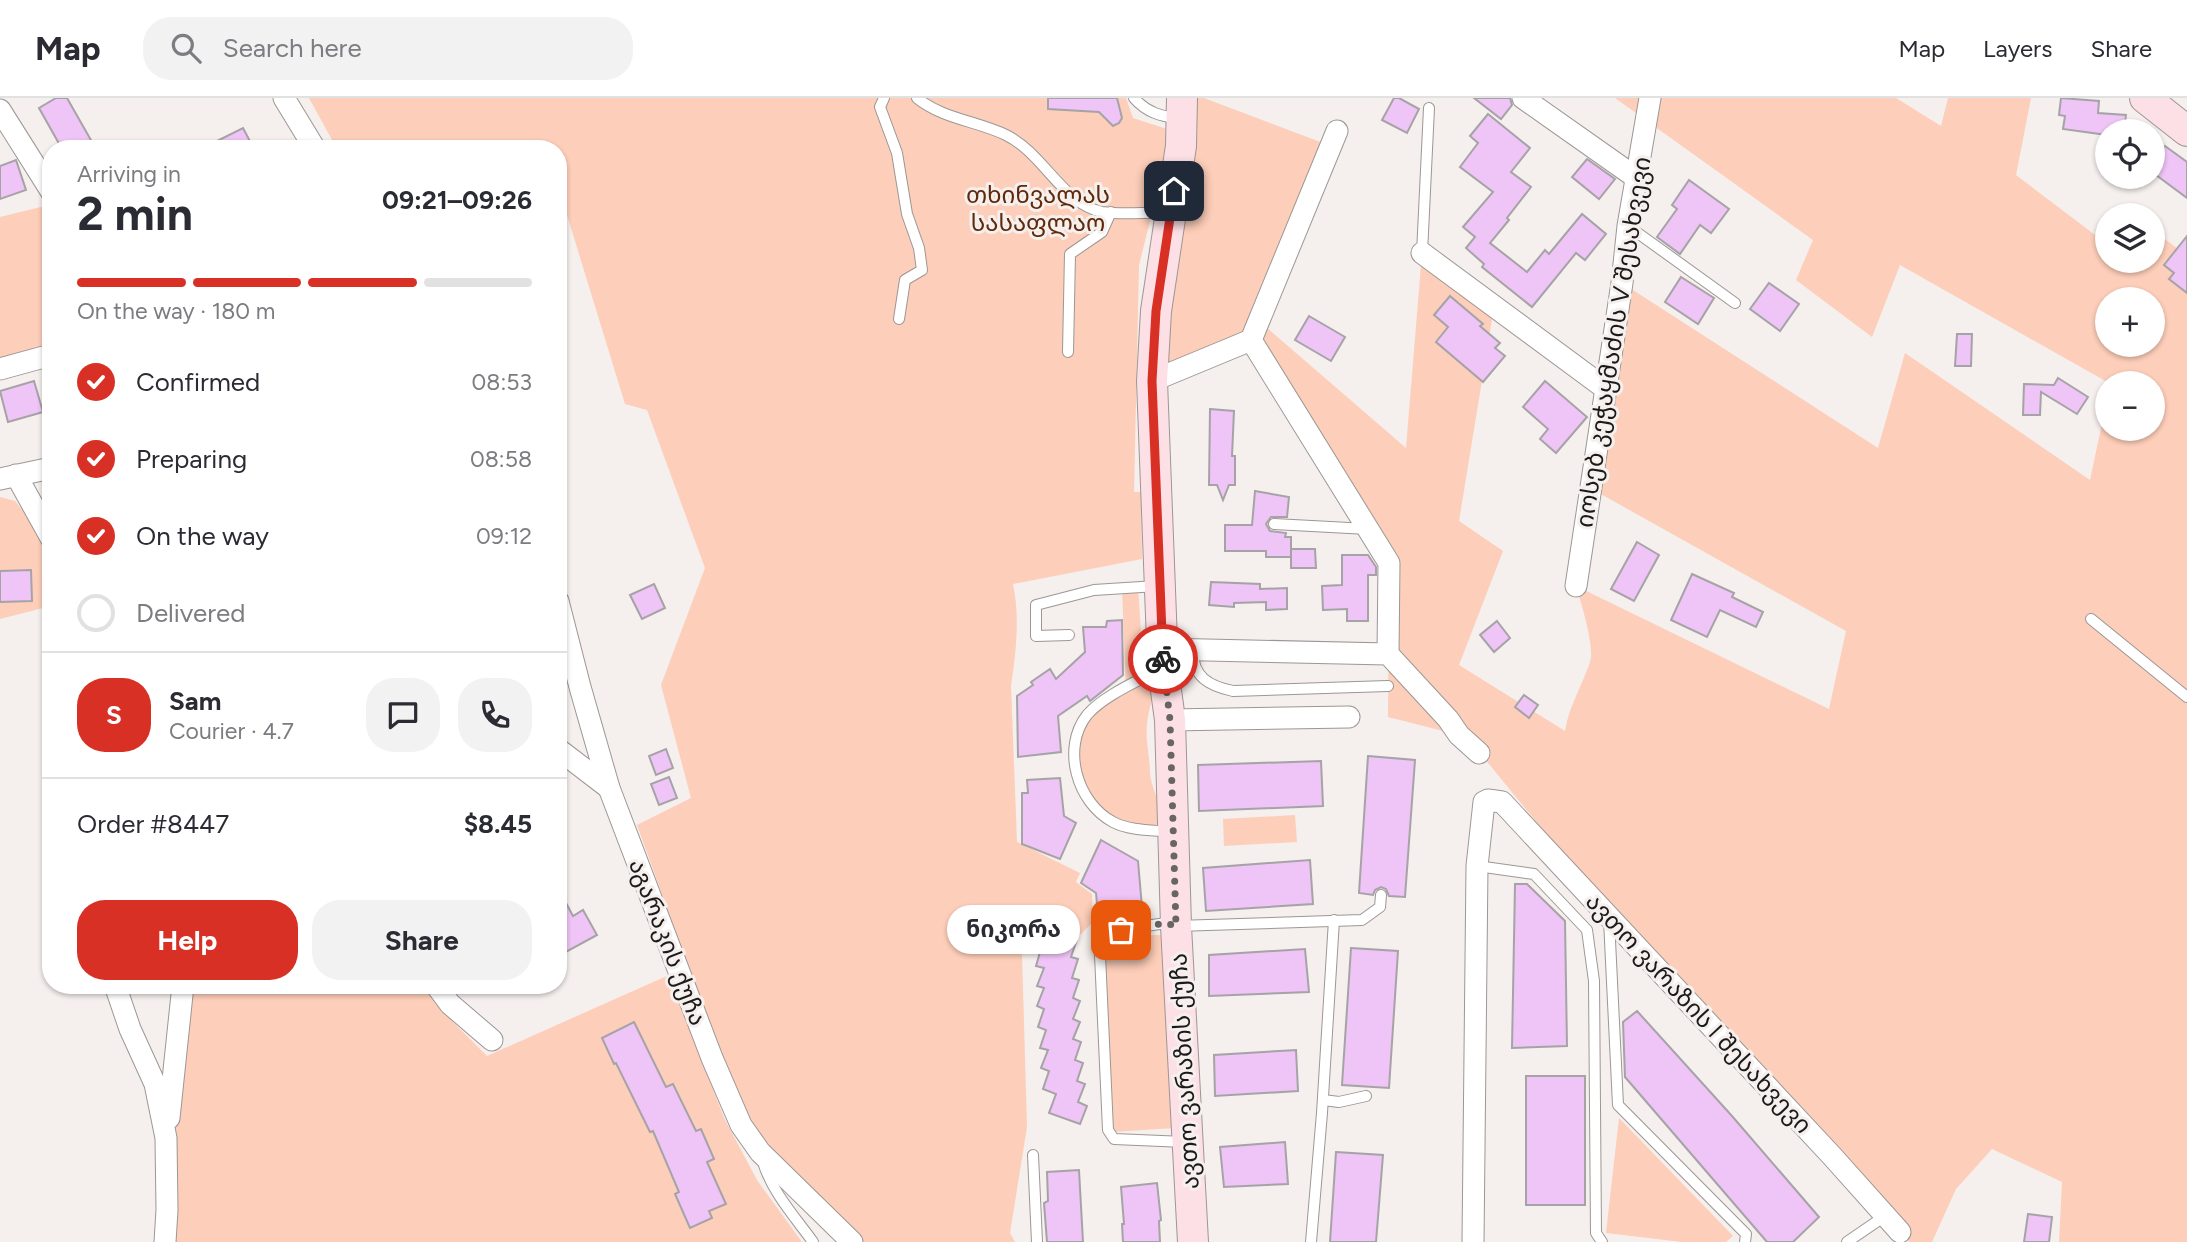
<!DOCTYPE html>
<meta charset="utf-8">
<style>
:root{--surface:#fff;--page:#f2f2f3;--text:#2b2b33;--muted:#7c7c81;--line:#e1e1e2;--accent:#d93025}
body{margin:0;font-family:Figtree,"Noto Sans Georgian",sans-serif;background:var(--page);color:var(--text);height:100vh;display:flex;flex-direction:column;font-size:26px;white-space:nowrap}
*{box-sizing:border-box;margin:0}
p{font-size:23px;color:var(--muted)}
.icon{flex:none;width:38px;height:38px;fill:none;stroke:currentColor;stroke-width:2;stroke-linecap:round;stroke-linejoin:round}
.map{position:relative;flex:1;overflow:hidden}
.side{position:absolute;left:42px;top:42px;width:525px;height:854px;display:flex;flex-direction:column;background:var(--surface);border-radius:28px;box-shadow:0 2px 5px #0004}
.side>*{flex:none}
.controls{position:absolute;left:2095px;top:21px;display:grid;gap:14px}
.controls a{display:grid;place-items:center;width:70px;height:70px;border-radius:50%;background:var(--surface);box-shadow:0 2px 5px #0004;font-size:35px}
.pin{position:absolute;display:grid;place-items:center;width:60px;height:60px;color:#fff;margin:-30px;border-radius:14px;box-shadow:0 4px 10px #0006}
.courier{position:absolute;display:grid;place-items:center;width:70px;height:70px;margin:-35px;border:5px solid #d93025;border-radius:50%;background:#fff;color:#222;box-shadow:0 2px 9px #0007}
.bubble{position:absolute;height:49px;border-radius:24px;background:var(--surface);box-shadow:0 2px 5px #0004;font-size:23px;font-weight:700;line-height:49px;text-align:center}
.head em{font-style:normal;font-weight:700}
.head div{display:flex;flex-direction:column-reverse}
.head{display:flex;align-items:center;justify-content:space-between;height:119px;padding:0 35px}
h1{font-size:46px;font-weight:700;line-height:52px}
.bar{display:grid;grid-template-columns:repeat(4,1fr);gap:10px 7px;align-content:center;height:84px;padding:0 35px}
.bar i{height:9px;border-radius:5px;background:var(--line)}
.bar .on{background:var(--accent)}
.bar p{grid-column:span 4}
.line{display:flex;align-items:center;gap:18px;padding:0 35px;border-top:2px solid var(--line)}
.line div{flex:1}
.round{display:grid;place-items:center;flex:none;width:74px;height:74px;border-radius:28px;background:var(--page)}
ol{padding:0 35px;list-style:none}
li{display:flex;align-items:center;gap:21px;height:77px}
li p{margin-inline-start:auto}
li .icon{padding:7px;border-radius:50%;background:var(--accent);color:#fff;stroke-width:4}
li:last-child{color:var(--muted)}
li i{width:38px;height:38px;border:4px solid var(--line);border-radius:50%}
.primary-button{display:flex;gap:14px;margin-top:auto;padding:14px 35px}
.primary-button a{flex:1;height:80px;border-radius:28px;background:var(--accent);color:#fff;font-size:28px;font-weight:700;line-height:80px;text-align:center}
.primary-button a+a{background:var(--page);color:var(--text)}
header{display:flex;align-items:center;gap:42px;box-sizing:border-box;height:98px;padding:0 35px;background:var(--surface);border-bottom:2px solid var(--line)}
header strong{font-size:33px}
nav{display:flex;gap:38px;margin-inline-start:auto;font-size:24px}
.search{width:490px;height:63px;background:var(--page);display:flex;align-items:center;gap:18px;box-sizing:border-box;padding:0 24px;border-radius:28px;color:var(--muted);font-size:26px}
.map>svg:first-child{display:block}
</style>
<header>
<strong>Map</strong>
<div class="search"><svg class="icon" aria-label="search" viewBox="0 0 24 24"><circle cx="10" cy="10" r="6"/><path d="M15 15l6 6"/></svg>Search here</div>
<nav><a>Map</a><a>Layers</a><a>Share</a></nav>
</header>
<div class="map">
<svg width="2187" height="1144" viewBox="0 0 2187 1144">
<rect width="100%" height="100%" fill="#f5efed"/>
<!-- green -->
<g fill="#fdceb9" fill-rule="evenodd">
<path d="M309,0H1126L1133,20L1167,31L1161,104L1154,107L1139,167L1134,394H1141L1142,461L1013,486C1020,518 1016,555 1011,588L1017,744L1080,775L1076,784L1092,796L1093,824L1079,838L1039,822H1021L1027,1029L1010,1135L1015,1144H864L773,1059L748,1025L693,882L637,727L691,700L661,587L705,470L647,312L625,306L567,117L558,119V51H337Z"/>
<path d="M1182,0H1204L1331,48L1259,223L1406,350L1422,155L1494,209L1459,423L1503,453L1459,567L1565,633C1569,608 1582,588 1590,564C1595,548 1581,505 1576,488L1829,611L1846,533L1590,390L1622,185L1878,350L1905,255L2090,382L2107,302V331H2152V285H2109L1900,167L1872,239L1796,182L1813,142L1615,0H1896L1941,28L1948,0H2031L2016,77L2107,146V163H2152L2153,132L2187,158V1144H2059L2062,1084L1992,1051L1956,1091L1932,1144H1909L1837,1071L1593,793L1475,649L1459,637L1388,619L1389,465L1252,242L1152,283ZM2107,201H2152V247H2107Z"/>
<path d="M49,107L51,110V249L0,264V119Z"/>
<path d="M0,399L15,403L33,425L51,469V508L0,521Z"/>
<path d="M1138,489L1144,580C1158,604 1149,602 1147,626C1145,642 1150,659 1150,675C1151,695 1171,717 1153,729C1113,724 1078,706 1080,660C1080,649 1080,639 1085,629C1093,613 1112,604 1126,595L1122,490Z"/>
<path d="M1295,717L1297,744L1224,748L1223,721Z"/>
<path d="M1165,837L1174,1030L1112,1034L1100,838Z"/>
<path d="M669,877L724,1020L757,1082L802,1144H166L170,1038L189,887H422L454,925L487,958Z"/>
<path d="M1619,1020L1733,1138L1726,1144H1682L1606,1135Z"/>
</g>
<!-- building -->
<g fill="#efc4f6" stroke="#a6a3a7" stroke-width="2">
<path d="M56,0H67L96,51H62L39,10Z"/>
<path d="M1048,0H1117L1122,20L1119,25L1113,28L1099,14L1048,11Z"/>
<path d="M1394,0H1399L1419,11L1407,35L1382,22Z"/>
<path d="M1474,0H1510L1512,7L1501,21Z"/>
<path d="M2061,0L2099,3L2098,15L2126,17L2124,33H2107V37L2063,31L2065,18L2059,17Z"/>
<path d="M1488,16L1530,50L1511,74L1531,89L1507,120L1509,122L1490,145L1527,174L1545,152L1549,156L1582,116L1606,136L1585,162L1576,155L1532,209L1482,169L1484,166L1466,150L1475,139L1463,129L1493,94L1460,69L1478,45L1470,38Z"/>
<path d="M243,30L254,51H201Z"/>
<path d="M2165,48L2187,64V100L2152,74V65Z"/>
<path d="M1587,61L1615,81L1599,101L1572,79Z"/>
<path d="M16,62L26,92L0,101V68Z"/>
<path d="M1689,82L1729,111L1711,135L1700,127L1680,156L1657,139L1677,111L1672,107Z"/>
<path d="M2187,138V195L2169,181L2174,175L2164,167Z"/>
<path d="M1681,179L1714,200L1698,226L1665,204Z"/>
<path d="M1769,185L1799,206L1780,233L1750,211Z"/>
<path d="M1450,198L1483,226L1480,228L1500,245L1495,250L1505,258L1483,284L1436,244L1448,229L1434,217Z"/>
<path d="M1309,218L1345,239L1331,263L1295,242Z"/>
<path d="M1957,236H1972L1971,268H1955Z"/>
<path d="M2058,280L2088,299L2077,316L2041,294L2040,317H2023L2024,286L2054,287Z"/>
<path d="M34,283L43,314L8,324L0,293Z"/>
<path d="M1545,283L1587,319L1556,355L1540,341L1548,331L1523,309Z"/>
<path d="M1210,311L1234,313L1232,358H1235V387H1229L1223,402L1217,387H1209Z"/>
<path d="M1255,393L1289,399L1287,419H1271L1266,426L1270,433L1286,435L1285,439H1291V459H1266V453H1225V427H1252Z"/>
<path d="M1637,444L1659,457L1634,503L1611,491Z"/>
<path d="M1291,451H1315L1316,470H1291Z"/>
<path d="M1342,457H1368L1376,469V477H1368V523H1347V511L1323,512L1322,488L1342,487Z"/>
<path d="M31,472L32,503L0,504V473Z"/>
<path d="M1692,476L1734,495L1732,499L1763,514L1756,529L1720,512L1707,539L1671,522Z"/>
<path d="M1211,484L1260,486V491L1287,490V511L1266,512V504L1234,505V509L1209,507Z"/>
<path d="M654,486L665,510L642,521L630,497Z"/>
<path d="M1122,522L1123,577L1090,603L1087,598L1058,618L1061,654L1018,659L1017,598L1033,587L1031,584L1050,571L1056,581L1085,554L1083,529H1106L1107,523Z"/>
<path d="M1497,523L1510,540L1494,554L1480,537Z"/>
<path d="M1524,597L1538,607L1529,620L1515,609Z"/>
<path d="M666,651L673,670L656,677L649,658Z"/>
<path d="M1368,658L1415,662L1405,799L1389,798L1386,791L1381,789L1375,792L1373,797L1359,795Z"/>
<path d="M1321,663L1323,708L1199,713L1198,667Z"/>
<path d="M669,679L677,700L659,707L651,686Z"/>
<path d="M1060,680L1064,718L1076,725L1060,761L1022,746V695H1028L1027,682Z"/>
<path d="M1101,742L1138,763L1143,821L1099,827L1096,795L1081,785Z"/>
<path d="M1310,762L1313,806L1206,813L1203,770Z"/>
<path d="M1515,786H1527L1565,823L1567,948L1512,950Z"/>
<path d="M558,790L573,818L583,812L597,837L564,855L558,846Z"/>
<path d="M1047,830L1077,841L1071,859L1078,861L1072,880L1079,882L1073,900L1080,903L1073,921L1080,924L1073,941L1081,944L1075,962L1083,965L1077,983L1085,986L1078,1004L1087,1008L1080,1026L1049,1015L1056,996L1043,991L1049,973L1041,970L1048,952L1040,950L1046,932L1038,929L1044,911L1037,908L1044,890L1037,888L1044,870L1036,868Z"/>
<path d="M1351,850L1398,853L1389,990L1342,987Z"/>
<path d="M1305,851L1309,894L1209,898V857Z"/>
<path d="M1637,913L1732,1018L1819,1119L1793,1144H1767L1625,979L1623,924Z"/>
<path d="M634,924L666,989L673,986L696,1033L701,1031L714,1061L707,1064L726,1106L709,1113L712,1120L690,1130L675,1096L679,1094L653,1033L650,1034L616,965L614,966L602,940Z"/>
<path d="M1296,952L1298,993L1215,998L1214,957Z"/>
<rect x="1526" y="978" width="59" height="129"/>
<path d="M1285,1044L1288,1086L1224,1089L1220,1049Z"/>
<path d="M1336,1054L1383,1057L1376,1144H1330Z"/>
<path d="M1079,1072L1083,1144H1047L1044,1105L1048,1103L1047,1074Z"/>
<path d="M1157,1085L1161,1122L1159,1123L1160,1144H1123L1122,1126H1124L1121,1089Z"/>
<path d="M2028,1116L2052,1119L2049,1144H2024Z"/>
</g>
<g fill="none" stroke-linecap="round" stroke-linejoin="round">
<defs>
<g id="lane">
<path d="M884,0L880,9L897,55L907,116L919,150L922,172L905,182L899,221"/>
<path d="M917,0C943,21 977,23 1006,37C1043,55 1063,106 1102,114C1121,117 1148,114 1167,115"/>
<path d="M1134,0C1147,15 1161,18 1180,21"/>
<path d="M1628,128L1735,205"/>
<path d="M1422,155L1429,10"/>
<path d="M1068,254L1070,156L1102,134L1111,114"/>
<path d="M558,330V350"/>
<path d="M1274,426L1368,431"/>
<path d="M2091,521L2187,599"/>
<path d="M1069,537L1036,538V507L1094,492L1157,488"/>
<path d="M1193,551C1192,579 1209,588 1233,593L1388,588"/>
<path d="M1160,571C1138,583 1103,598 1087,617C1061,650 1077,705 1113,724C1130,733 1154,732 1172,734"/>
<path d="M1477,768L1534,776L1587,832L1594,883L1596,1135L1602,1144"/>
<path d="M1609,822L1618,1007L1746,1136L1745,1144"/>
<path d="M1323,1002L1339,1004L1366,998"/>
<path d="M1185,1044L1114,1041L1108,1032L1099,835L1166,825L1176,828L1362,822L1380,809L1381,797"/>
<path d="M1033,1057L1037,1144"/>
<path d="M763,1064C772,1094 795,1119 813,1144"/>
<path d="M1311,1144L1322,1015L1334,822"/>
<path d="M1847,1144L1885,1118"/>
</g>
<g id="street">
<path d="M284,0L315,51"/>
<path d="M1523,0L1638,81"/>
<path d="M0,12L51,93"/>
<path d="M1422,155L1606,291"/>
<path d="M1251,242L1389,465L1388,556"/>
<path d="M0,271L51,257"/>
<path d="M1152,283L1251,242L1337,33"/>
<path d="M16,377L51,440"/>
<path d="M0,381L51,370"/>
<path d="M1576,488L1622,185L1628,128L1650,0"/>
<path d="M558,503L580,589L609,690L712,960L741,1027L760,1054L852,1144"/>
<path d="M1163,551L1388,556L1448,621L1459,637L1479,655"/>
<path d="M1170,622L1349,619"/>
<path d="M558,651L609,690"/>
<path d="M115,887L130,931L155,986L166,1040L167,1112L165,1144"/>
<path d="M436,887L450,906L492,942"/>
<path d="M169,1020L183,887"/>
<path d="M1473,1144L1477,768L1484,704L1488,702L1502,704L1832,1058L1900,1134"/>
</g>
<g id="secondary">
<path d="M1182,0L1181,48L1156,213L1152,283L1163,570L1170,622L1176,828L1193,1144"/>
<path d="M2145,0L2187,33"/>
</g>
</defs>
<!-- lane casing -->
<use href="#lane" stroke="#9c9794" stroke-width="12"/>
<!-- street casing -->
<use href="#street" stroke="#9c9794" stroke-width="23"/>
<!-- secondary casing -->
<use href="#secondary" stroke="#9c9794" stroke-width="32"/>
<!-- lane -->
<use href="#lane" stroke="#fff" stroke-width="10"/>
<!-- street -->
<use href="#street" stroke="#fff" stroke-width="21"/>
<!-- secondary -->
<use href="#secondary" stroke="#fce0e5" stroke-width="30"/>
</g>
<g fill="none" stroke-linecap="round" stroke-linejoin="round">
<!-- done -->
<path stroke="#686563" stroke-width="7" stroke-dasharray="0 12.6" d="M1121,832L1166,825L1176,828L1170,622L1163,561"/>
<!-- route -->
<path stroke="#d93025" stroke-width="9" d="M1163,561L1152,283L1156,213L1174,93"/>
</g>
<g text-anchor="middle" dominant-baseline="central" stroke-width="6" stroke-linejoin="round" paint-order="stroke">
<!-- park labels -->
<g font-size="24" fill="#5f290a" stroke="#f5efed">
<text x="1038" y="96">თხინვალას<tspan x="1038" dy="28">სასაფლაო</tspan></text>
</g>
<!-- street labels -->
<g font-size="24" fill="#1c1a19" stroke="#f5efed">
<text transform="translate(1613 244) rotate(-81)">იოსებ კეჭაყმაძის V შესახვევი</text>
<text transform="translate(668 844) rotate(69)">აგარაკის ქუჩა</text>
<text transform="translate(1699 915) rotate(47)">ავთო ვარაზის I შესახვევი</text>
<text transform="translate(1184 973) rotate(-93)">ავთო ვარაზის ქუჩა</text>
</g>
</g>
</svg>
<div class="controls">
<a><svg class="icon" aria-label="locate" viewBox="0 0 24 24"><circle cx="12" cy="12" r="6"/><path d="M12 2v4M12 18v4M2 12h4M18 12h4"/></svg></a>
<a><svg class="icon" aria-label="layers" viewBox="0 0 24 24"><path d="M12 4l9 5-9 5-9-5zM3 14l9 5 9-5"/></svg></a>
<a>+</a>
<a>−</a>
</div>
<div class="pin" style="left:1121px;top:832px;background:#ea580c"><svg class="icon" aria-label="bag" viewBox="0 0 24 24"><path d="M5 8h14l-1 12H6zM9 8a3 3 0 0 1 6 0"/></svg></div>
<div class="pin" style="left:1174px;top:93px;background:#1f2937"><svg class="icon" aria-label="home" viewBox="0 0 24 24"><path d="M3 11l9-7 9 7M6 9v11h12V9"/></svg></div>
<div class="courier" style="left:1163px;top:561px"><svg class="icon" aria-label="bike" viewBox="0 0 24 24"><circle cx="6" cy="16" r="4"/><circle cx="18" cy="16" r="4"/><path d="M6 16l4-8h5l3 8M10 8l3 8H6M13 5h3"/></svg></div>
<div class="bubble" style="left:947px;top:807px;width:133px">ნიკორა</div>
<section class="side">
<div class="head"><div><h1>2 min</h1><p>Arriving in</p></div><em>09:21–09:26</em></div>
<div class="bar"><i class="on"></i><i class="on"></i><i class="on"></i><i></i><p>On the way · 180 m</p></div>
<ol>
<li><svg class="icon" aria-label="check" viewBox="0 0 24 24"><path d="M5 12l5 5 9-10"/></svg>Confirmed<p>08:53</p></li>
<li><svg class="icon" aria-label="check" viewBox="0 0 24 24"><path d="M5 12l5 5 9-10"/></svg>Preparing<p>08:58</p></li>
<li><svg class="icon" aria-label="check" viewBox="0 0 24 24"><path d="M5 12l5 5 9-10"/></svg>On the way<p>09:12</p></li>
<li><i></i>Delivered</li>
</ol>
<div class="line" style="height:126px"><b class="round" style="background:var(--accent);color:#fff">S</b><div><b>Sam</b><p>Courier · 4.7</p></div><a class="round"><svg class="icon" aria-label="chat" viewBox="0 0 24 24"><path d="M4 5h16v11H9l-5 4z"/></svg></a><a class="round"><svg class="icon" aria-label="phone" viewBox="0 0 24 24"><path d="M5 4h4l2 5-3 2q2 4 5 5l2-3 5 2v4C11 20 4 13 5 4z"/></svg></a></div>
<div class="line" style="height:91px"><div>Order #8447</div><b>$8.45</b></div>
<div class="primary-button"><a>Help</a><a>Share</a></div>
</section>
</div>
